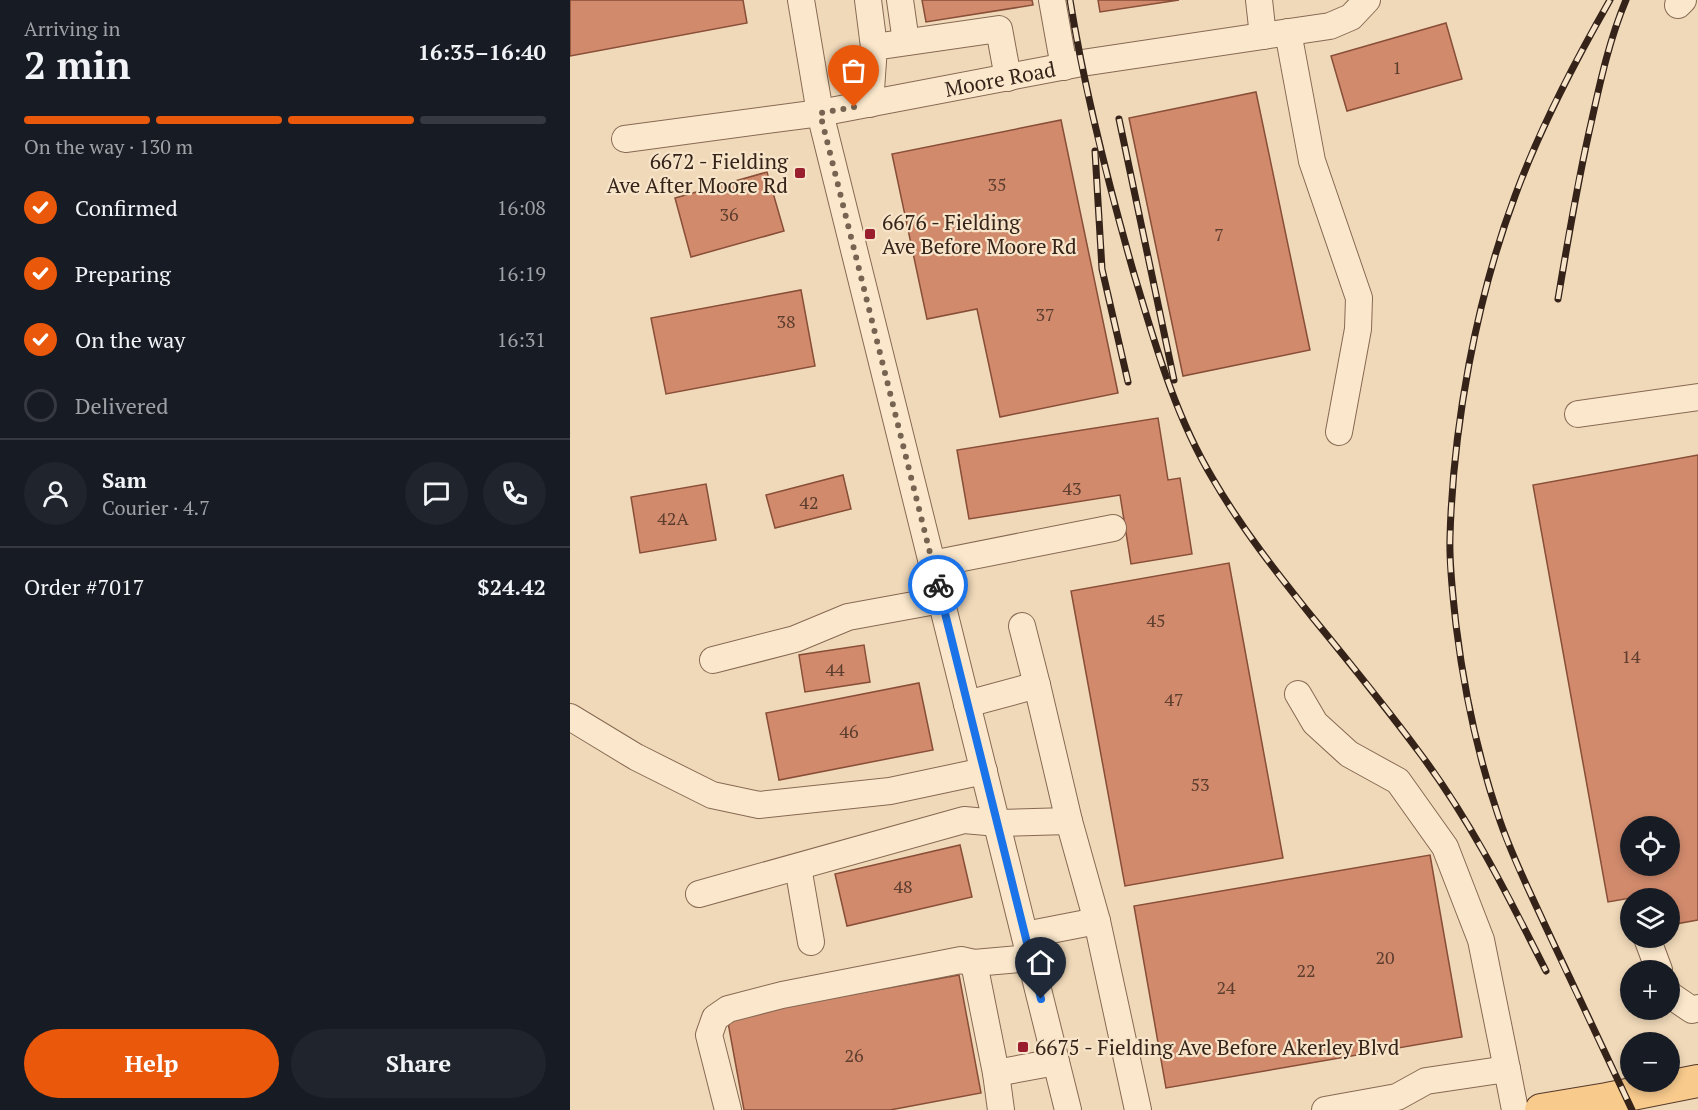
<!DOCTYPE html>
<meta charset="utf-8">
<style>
:root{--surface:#171b24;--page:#20242c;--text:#f1f3f6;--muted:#9ea1a6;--line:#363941;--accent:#ea580c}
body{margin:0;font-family:"PT Serif",serif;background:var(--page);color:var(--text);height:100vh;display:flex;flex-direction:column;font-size:22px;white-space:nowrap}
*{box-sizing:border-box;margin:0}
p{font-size:20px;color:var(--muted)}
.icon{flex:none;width:33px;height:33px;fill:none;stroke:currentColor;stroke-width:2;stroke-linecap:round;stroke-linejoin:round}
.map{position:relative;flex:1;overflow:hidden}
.drawer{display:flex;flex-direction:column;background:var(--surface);width:570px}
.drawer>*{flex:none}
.tools{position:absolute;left:1050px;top:816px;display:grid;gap:12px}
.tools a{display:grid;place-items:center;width:60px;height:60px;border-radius:50%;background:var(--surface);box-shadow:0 3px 9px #0003;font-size:30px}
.pin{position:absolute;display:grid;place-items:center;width:51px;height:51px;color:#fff;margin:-62px -26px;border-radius:50% 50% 50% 0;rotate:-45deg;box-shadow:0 0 6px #0007}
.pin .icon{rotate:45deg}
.courier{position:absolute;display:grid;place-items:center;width:60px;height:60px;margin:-30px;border:4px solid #1a73e8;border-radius:50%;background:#fff;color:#222;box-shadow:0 2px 8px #0007}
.summary em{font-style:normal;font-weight:800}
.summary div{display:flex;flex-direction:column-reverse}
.summary{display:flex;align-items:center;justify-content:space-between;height:102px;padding:0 24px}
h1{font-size:39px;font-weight:800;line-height:45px}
.bar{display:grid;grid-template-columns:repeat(4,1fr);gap:9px 6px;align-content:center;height:72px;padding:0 24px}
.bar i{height:8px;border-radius:4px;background:var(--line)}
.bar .active{background:var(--accent)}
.bar p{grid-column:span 4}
.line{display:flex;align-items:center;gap:15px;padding:0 24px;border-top:2px solid var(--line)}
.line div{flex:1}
.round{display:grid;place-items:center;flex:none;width:63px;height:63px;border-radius:32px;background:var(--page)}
ol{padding:0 24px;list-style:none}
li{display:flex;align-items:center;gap:18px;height:66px}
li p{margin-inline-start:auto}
li .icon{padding:6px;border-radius:50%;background:var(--accent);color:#fff;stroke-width:4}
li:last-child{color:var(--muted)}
li i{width:33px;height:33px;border:3px solid var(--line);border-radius:50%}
.action{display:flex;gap:12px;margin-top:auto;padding:12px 24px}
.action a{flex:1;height:69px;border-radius:36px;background:var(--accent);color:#fff;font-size:24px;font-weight:800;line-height:69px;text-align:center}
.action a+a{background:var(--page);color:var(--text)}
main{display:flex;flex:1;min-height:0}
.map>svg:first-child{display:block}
</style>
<main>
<section class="drawer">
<div class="summary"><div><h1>2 min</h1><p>Arriving in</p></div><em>16:35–16:40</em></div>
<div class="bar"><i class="active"></i><i class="active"></i><i class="active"></i><i></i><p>On the way · 130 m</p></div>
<ol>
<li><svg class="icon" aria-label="check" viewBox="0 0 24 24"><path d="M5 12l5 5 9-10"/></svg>Confirmed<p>16:08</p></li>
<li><svg class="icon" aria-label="check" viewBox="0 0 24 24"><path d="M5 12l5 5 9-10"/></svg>Preparing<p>16:19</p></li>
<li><svg class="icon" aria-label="check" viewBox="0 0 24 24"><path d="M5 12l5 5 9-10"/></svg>On the way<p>16:31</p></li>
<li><i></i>Delivered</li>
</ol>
<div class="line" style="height:108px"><a class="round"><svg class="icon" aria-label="person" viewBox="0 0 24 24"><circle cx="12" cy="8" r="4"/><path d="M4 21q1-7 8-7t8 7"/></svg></a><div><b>Sam</b><p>Courier · 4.7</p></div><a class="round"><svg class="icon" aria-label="chat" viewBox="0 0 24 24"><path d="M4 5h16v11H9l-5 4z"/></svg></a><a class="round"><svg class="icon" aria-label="phone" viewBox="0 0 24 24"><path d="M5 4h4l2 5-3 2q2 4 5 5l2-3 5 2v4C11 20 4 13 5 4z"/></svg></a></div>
<div class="line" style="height:78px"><div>Order #7017</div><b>$24.42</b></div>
<div class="action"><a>Help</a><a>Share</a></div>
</section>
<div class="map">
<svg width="1128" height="1110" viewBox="0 0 1128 1110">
<rect width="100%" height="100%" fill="#f0d9b9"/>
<!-- building -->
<g fill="#d18a6c" stroke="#884e37" stroke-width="1.5" fill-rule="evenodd">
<path d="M0,0H173L177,23L0,56Z"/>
<path d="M352,0H462L463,5L356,22Z"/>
<path d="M528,0H609L530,12Z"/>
<path d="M876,23L892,79L777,111L761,56Z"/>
<path d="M686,92L740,350L613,376L559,118Z"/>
<path d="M491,120L548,393L430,417L407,309L357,319L322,154Z"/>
<path d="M197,172L214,231L121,257L105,198Z"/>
<path d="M231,290L245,366L96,394L81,318Z"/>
<path d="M588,418L598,480L610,478L622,554L561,564L550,495L399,519L387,450Z"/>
<path d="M1128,455V920L1100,925V898H1090L1089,893L1038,902L963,485ZM1060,826H1100V866H1060Z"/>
<path d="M273,475L281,509L205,528L196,495Z"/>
<path d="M136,484L146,540L70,553L61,497Z"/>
<path d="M659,563L713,858L555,886L501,591Z"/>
<path d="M294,645L300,682L235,692L229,655Z"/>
<path d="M349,683L363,750L209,780L196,713Z"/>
<path d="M390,845L402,897L277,926L265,874Z"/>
<path d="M860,855L892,1037L596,1088L564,906Z"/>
<path d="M389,975L411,1093L320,1110H174L157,1017Z"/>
</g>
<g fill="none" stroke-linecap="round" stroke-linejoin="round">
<defs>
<g id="minor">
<path d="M231,0L250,113L498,1110"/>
<path d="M298,0L304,47"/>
<path d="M330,0L336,42"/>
<path d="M482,0L494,67"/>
<path d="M689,0L693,36"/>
<path d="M1108,5L1113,0"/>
<path d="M718,32L742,161L789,298L788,329L769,432"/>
<path d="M300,104L304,47L429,29L438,78"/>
<path id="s1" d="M55,139L250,113L512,63L760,26L781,17L797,0"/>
<path d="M1008,414L1128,397"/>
<path d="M362,564L543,528"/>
<path d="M452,626L467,685"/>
<path d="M143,660L225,639L278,617L371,600"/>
<path d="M728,694L745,723L779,754L828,781L875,847L911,940L937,1069"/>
<path d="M0,717L66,757L142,795L189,805L320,791L414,771"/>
<path d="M499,821L527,921"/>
<path d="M228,867L241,942"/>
<path d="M129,894L394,820L428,823L499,821L467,685L397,704"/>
<path d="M455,935L527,921L568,1110"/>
<path d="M1077,938L1089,970"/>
<path d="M404,963L426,1073L431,1110"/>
<path d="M1100,995L1122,1010L1128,1008"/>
<path d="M426,1073L486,1062"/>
<path d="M158,1110L139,1035L145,1018L158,1009L212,995L391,960L404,963L461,958"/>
<path d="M755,1110L827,1097L856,1081L937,1069L945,1110"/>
</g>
<path id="major" d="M971,1110L1037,1099L1128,1081"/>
</defs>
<!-- minor casing -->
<use href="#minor" stroke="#876953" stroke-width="28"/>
<!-- major casing -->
<use href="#major" stroke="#543728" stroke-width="34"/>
<!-- minor -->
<use href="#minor" stroke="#fbe8cc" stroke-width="26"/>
<!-- major -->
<use href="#major" stroke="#f8ca8c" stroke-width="32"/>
<defs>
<g id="rail">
<path d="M500,0C515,93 538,183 564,274C585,344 605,416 643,479C672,529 707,573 743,618C779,662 815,706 849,752C901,821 937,894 976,971"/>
<path d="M1040,0C1004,63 970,128 945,196C906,300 883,427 880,537C879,566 883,596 886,625C894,690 907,753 928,815C940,852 958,888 974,923C1003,986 1033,1048 1062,1110"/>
<path d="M549,119L604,380"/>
<path d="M525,151L532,269L558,382"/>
<path d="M988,299C998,239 1008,179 1022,119C1031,78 1040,38 1056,0"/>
</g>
</defs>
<!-- rail casing -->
<use href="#rail" stroke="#352319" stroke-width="7"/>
<!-- rail -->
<use href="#rail" stroke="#f7e4c9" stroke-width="4.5" stroke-dasharray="14" stroke-linecap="butt"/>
</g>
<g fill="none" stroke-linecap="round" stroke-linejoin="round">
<!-- done -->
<path stroke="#766351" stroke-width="6" stroke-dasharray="0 10.8" d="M284,107L250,113L368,585"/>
<!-- route -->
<path stroke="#1a73e8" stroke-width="8" d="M368,585L471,999"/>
</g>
<!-- markers -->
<g fill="#9a1f2e" stroke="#f7e4c9" stroke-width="2">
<rect x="224" y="167" width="12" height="12" rx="3"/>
<rect x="294" y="228" width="12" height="12" rx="3"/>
<rect x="447" y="1041" width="12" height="12" rx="3"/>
</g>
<g text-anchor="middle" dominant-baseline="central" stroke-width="4.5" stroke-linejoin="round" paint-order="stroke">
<!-- number labels -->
<g font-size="18" fill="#5c3d2e">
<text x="827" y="67">1</text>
<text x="427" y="184">35</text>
<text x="159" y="214">36</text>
<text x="649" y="234">7</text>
<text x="475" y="314">37</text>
<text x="216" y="321">38</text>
<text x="502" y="488">43</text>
<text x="239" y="502">42</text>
<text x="103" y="518">42A</text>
<text x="586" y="620">45</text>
<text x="1061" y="656">14</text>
<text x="265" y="669">44</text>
<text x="604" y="699">47</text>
<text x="279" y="731">46</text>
<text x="630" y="784">53</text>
<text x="333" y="886">48</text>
<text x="815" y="957">20</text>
<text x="736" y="970">22</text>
<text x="656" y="987">24</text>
<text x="284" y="1055">26</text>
</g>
<!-- street labels -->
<g font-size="21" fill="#352319" stroke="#f7e4c9">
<text stroke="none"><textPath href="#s1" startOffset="380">Moore Road</textPath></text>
</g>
<!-- poi labels -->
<g font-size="21" fill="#352319" stroke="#f7e4c9" text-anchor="start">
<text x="218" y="161" text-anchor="end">6672 - Fielding<tspan x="218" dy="24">Ave After Moore Rd</tspan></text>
<text x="312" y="222">6676 - Fielding<tspan x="312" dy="24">Ave Before Moore Rd</tspan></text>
<text x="465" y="1047">6675 - Fielding Ave Before Akerley Blvd</text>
</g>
</g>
</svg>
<div class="tools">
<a><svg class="icon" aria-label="locate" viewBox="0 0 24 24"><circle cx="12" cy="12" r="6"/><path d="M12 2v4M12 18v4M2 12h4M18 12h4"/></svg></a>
<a><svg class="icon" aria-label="layers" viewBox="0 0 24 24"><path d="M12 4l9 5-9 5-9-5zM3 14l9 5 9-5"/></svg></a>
<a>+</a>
<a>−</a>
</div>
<div class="pin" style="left:284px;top:107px;background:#ea580c"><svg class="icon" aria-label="bag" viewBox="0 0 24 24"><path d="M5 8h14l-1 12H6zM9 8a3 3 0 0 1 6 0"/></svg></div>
<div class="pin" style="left:471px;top:999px;background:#1f2937"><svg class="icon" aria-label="home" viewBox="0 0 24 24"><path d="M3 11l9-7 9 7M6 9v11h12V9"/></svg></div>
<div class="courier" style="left:368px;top:585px"><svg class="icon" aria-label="bike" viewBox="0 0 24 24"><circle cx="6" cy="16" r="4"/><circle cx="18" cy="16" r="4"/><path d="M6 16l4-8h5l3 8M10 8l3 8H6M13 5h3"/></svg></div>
</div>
</main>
